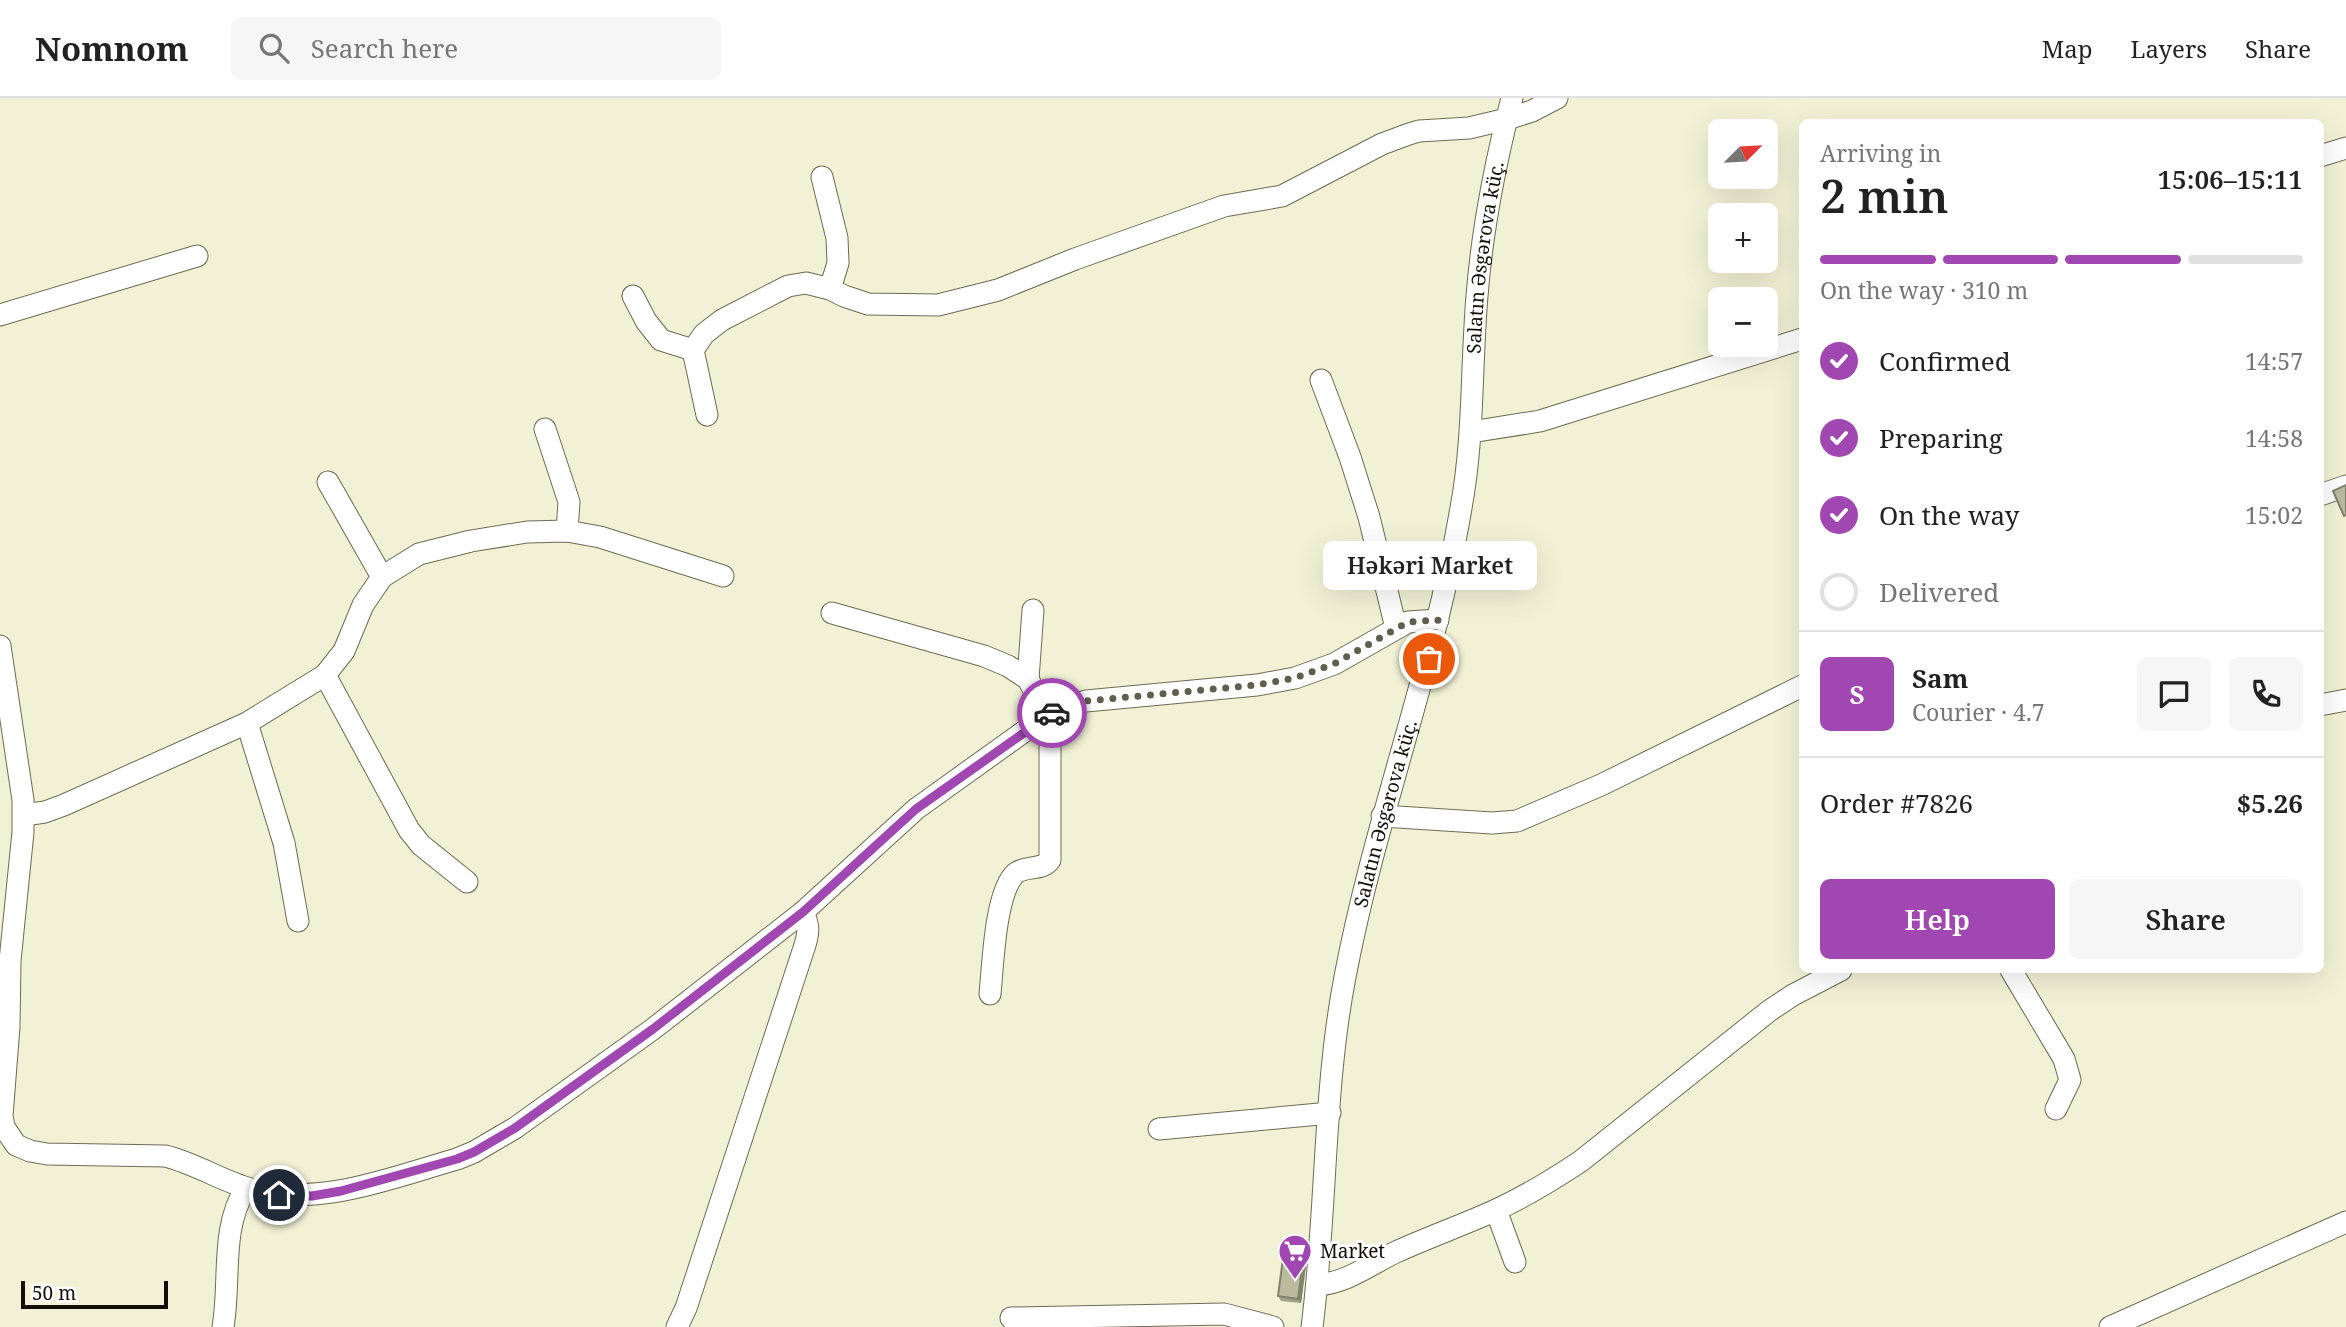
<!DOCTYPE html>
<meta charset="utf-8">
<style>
:root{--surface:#fff;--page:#f6f6f6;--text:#222;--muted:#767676;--line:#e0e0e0;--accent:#a147b2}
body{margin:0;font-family:"Noto Serif",serif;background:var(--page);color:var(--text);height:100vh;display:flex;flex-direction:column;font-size:26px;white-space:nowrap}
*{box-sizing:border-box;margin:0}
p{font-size:23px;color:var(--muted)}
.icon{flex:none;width:38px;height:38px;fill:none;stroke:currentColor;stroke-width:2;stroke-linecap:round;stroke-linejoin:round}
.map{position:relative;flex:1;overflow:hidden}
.panel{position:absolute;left:1799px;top:21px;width:525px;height:854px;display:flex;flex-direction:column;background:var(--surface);border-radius:10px;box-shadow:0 7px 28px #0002}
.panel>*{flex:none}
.needle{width:46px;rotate:66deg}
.controls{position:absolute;left:1708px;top:21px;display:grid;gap:14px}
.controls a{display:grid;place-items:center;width:70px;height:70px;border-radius:10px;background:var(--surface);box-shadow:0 7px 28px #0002;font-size:35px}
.scale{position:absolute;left:21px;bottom:18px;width:147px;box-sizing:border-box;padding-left:7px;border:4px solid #101006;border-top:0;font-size:19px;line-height:24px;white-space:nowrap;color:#101006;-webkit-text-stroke:5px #fff;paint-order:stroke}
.pin{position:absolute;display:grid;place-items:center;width:60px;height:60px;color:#fff;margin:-30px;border:4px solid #fff;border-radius:50%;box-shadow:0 2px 7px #0007}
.courier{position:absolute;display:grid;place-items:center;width:70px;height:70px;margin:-35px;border:5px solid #a147b2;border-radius:50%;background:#fff;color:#222;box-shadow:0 2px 9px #0007}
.bubble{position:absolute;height:49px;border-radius:10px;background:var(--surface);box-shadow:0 7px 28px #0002;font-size:23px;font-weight:600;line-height:49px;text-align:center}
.summary em{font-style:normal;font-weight:600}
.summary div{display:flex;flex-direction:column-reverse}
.summary{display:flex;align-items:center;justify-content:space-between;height:119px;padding:0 21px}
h1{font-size:46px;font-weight:600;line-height:52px}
.bar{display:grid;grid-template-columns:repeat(4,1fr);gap:10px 7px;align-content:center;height:84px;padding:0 21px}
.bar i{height:9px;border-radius:5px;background:var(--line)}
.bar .active{background:var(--accent)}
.bar p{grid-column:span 4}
.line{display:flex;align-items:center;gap:18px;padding:0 21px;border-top:2px solid var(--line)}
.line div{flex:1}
.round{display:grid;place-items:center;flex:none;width:74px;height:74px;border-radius:10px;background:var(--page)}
ol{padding:0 21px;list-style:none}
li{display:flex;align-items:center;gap:21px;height:77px}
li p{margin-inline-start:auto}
li .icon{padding:7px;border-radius:50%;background:var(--accent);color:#fff;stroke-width:4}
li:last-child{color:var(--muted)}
li i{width:38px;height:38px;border:4px solid var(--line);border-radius:50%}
.button{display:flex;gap:14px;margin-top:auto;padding:14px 21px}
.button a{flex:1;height:80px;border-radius:10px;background:var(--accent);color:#fff;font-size:28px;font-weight:600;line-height:80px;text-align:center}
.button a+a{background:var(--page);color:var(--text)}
header{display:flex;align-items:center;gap:42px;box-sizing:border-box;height:98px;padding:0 35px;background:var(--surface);border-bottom:2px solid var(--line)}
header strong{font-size:33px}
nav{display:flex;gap:38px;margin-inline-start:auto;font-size:24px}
.search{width:490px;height:63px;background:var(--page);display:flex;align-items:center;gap:18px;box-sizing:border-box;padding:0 24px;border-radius:10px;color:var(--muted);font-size:26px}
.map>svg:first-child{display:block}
</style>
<header>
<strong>Nomnom</strong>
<div class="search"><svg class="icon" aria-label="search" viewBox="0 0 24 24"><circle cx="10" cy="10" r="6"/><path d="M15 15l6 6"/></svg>Search here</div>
<nav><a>Map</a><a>Layers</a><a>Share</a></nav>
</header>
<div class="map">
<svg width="2346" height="1229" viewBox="0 0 2346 1229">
<rect width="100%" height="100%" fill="#f1f2d5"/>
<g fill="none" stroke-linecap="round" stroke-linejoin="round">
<defs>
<g id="minor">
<path d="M2320,58L2346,50"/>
<path d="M822,79L837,140L838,165L830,191"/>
<path d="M633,198L646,223L661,242L693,252"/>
<path d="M0,217L197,158"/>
<path d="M1321,282L1350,359L1369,419L1396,530"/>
<path d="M707,317L693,252L704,236L722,222L788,188L806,185L830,191L844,198L868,206L938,207L998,192L1075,161L1224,108L1282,98L1382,46L1409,36L1419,33L1469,30L1507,21L1532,13L1557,0"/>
<path d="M545,331L569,404L567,433"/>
<path d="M1471,334L1540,323L1802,241"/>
<path d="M328,384L382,479"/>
<path d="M2320,397L2346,388"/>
<path d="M832,515L984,558L1008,568L1028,581L1047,617L1050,643V762C1042,773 1027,767 1016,775C995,793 993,867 990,896"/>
<path d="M0,548L23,702V734L10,863L9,929L2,1018L4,1029L16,1047L30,1053L47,1056L165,1058C195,1065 221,1083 251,1091C321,1109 390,1080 457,1061L474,1054L515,1030L653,931L803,814L916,711L1047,617L1065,609L1086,603L1257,587L1295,580L1334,566L1408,524L1438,522"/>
<path d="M325,577L409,732L421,747L467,784"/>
<path d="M1028,581L1033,512"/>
<path d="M2320,607L2346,602"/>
<path d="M247,625L284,745L298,823"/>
<path d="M24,717L45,714L64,707L247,625L325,577L344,553L363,507L382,479L419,456L471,443L527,434L567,433L600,439L723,478"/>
<path d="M1382,718L1492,725L1517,723L1601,687L1802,588"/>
<path d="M2011,872L2064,961L2070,982L2056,1011"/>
<path d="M1159,1031L1330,1015"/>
<path d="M1496,1112L1515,1164"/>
<path d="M1317,1187C1347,1185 1369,1167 1396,1154C1429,1139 1463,1127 1496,1112C1526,1098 1554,1081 1581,1063L1769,913L1793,897L1841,872"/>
<path d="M1011,1220L1224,1216L1273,1229"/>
<path d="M223,1229C231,1183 220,1130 246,1090"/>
<path d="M677,1229L686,1210L805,847C809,834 809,827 803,814"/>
<path id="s1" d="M1312,1229C1327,1114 1323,992 1345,879C1375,720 1434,570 1461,410C1474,340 1471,269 1477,198C1482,134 1496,62 1512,0"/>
<path d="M2110,1229L2346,1124"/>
</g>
</defs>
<!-- minor casing -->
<use href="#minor" stroke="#6c6c53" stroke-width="23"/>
<!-- minor -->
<use href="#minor" stroke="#fff" stroke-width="21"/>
</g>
<!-- wall -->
<path fill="#a0a189" d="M1308,1152L1301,1205L1281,1203L1278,1198Z"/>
<!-- shaded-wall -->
<path fill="#82836f" d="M1305,1147L1308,1152L1301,1205L1298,1201Z"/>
<!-- building -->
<g fill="#babb9f" stroke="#82836f" stroke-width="2">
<path d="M2346,387V417L2344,418L2333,393Z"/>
<path d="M1285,1145L1305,1147L1298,1201L1278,1198Z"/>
</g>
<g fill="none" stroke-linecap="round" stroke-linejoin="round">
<!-- done -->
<path stroke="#5f5f4e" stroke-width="7" stroke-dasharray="0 12.6" d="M1052,615L1086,603L1257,587L1295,580L1334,566L1408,524L1438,522L1429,561"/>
<!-- route -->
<path stroke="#a147b2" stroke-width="9" d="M279,1097L312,1098L341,1093L457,1061L474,1054L515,1030L653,931L803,814L916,711L1052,615"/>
</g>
<!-- icons -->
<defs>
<symbol id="supermarket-pin" viewBox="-11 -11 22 30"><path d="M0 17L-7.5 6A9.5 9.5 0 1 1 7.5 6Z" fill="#a147b2" stroke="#fff"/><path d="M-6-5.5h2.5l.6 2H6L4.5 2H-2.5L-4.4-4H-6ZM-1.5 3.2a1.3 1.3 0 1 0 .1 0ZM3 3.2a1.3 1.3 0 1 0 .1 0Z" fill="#fff"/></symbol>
</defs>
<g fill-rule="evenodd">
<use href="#supermarket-pin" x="1276" y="1134" width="38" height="52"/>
</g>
<g text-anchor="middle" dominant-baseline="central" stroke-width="6" stroke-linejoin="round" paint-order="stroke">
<!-- street labels -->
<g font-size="19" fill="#101006" stroke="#fff">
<text stroke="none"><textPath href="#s1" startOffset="1087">Salatın Əsgərova küç.</textPath></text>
<text stroke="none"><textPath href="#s1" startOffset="520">Salatın Əsgərova küç.</textPath></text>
</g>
<!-- poi labels -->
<g font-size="19" fill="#101006" stroke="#fff" text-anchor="start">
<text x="1320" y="1153">Market</text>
</g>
</g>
</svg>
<div class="controls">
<a><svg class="needle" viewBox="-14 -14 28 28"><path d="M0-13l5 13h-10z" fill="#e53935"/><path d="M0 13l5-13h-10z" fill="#767676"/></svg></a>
<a>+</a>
<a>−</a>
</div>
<div class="scale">50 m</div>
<div class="pin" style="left:1429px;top:561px;background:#ea580c"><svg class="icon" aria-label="bag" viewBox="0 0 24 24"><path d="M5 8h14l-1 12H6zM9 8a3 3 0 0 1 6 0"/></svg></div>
<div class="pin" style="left:279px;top:1097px;background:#1f2937"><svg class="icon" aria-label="home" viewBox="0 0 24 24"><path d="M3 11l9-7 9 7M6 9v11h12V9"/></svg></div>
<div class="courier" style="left:1052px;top:615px"><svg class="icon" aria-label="car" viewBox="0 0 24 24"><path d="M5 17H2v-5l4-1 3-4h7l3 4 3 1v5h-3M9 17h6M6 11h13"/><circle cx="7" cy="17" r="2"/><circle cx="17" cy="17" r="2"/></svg></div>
<div class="bubble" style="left:1323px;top:443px;width:214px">Həkəri Market</div>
<section class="panel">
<div class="summary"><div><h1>2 min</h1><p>Arriving in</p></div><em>15:06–15:11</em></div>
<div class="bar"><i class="active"></i><i class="active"></i><i class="active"></i><i></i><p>On the way · 310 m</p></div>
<ol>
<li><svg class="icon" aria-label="check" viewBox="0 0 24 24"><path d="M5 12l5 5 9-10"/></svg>Confirmed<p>14:57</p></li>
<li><svg class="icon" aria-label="check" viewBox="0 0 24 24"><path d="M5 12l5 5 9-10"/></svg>Preparing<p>14:58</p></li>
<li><svg class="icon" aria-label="check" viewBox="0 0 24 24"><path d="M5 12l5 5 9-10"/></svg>On the way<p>15:02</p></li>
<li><i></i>Delivered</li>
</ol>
<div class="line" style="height:126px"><b class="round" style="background:var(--accent);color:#fff">S</b><div><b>Sam</b><p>Courier · 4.7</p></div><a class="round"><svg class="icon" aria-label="chat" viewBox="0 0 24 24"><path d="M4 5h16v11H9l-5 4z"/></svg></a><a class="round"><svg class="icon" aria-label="phone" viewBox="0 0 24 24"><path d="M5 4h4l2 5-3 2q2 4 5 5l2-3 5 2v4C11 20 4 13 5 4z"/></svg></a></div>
<div class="line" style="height:91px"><div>Order #7826</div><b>$5.26</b></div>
<div class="button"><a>Help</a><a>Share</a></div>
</section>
</div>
